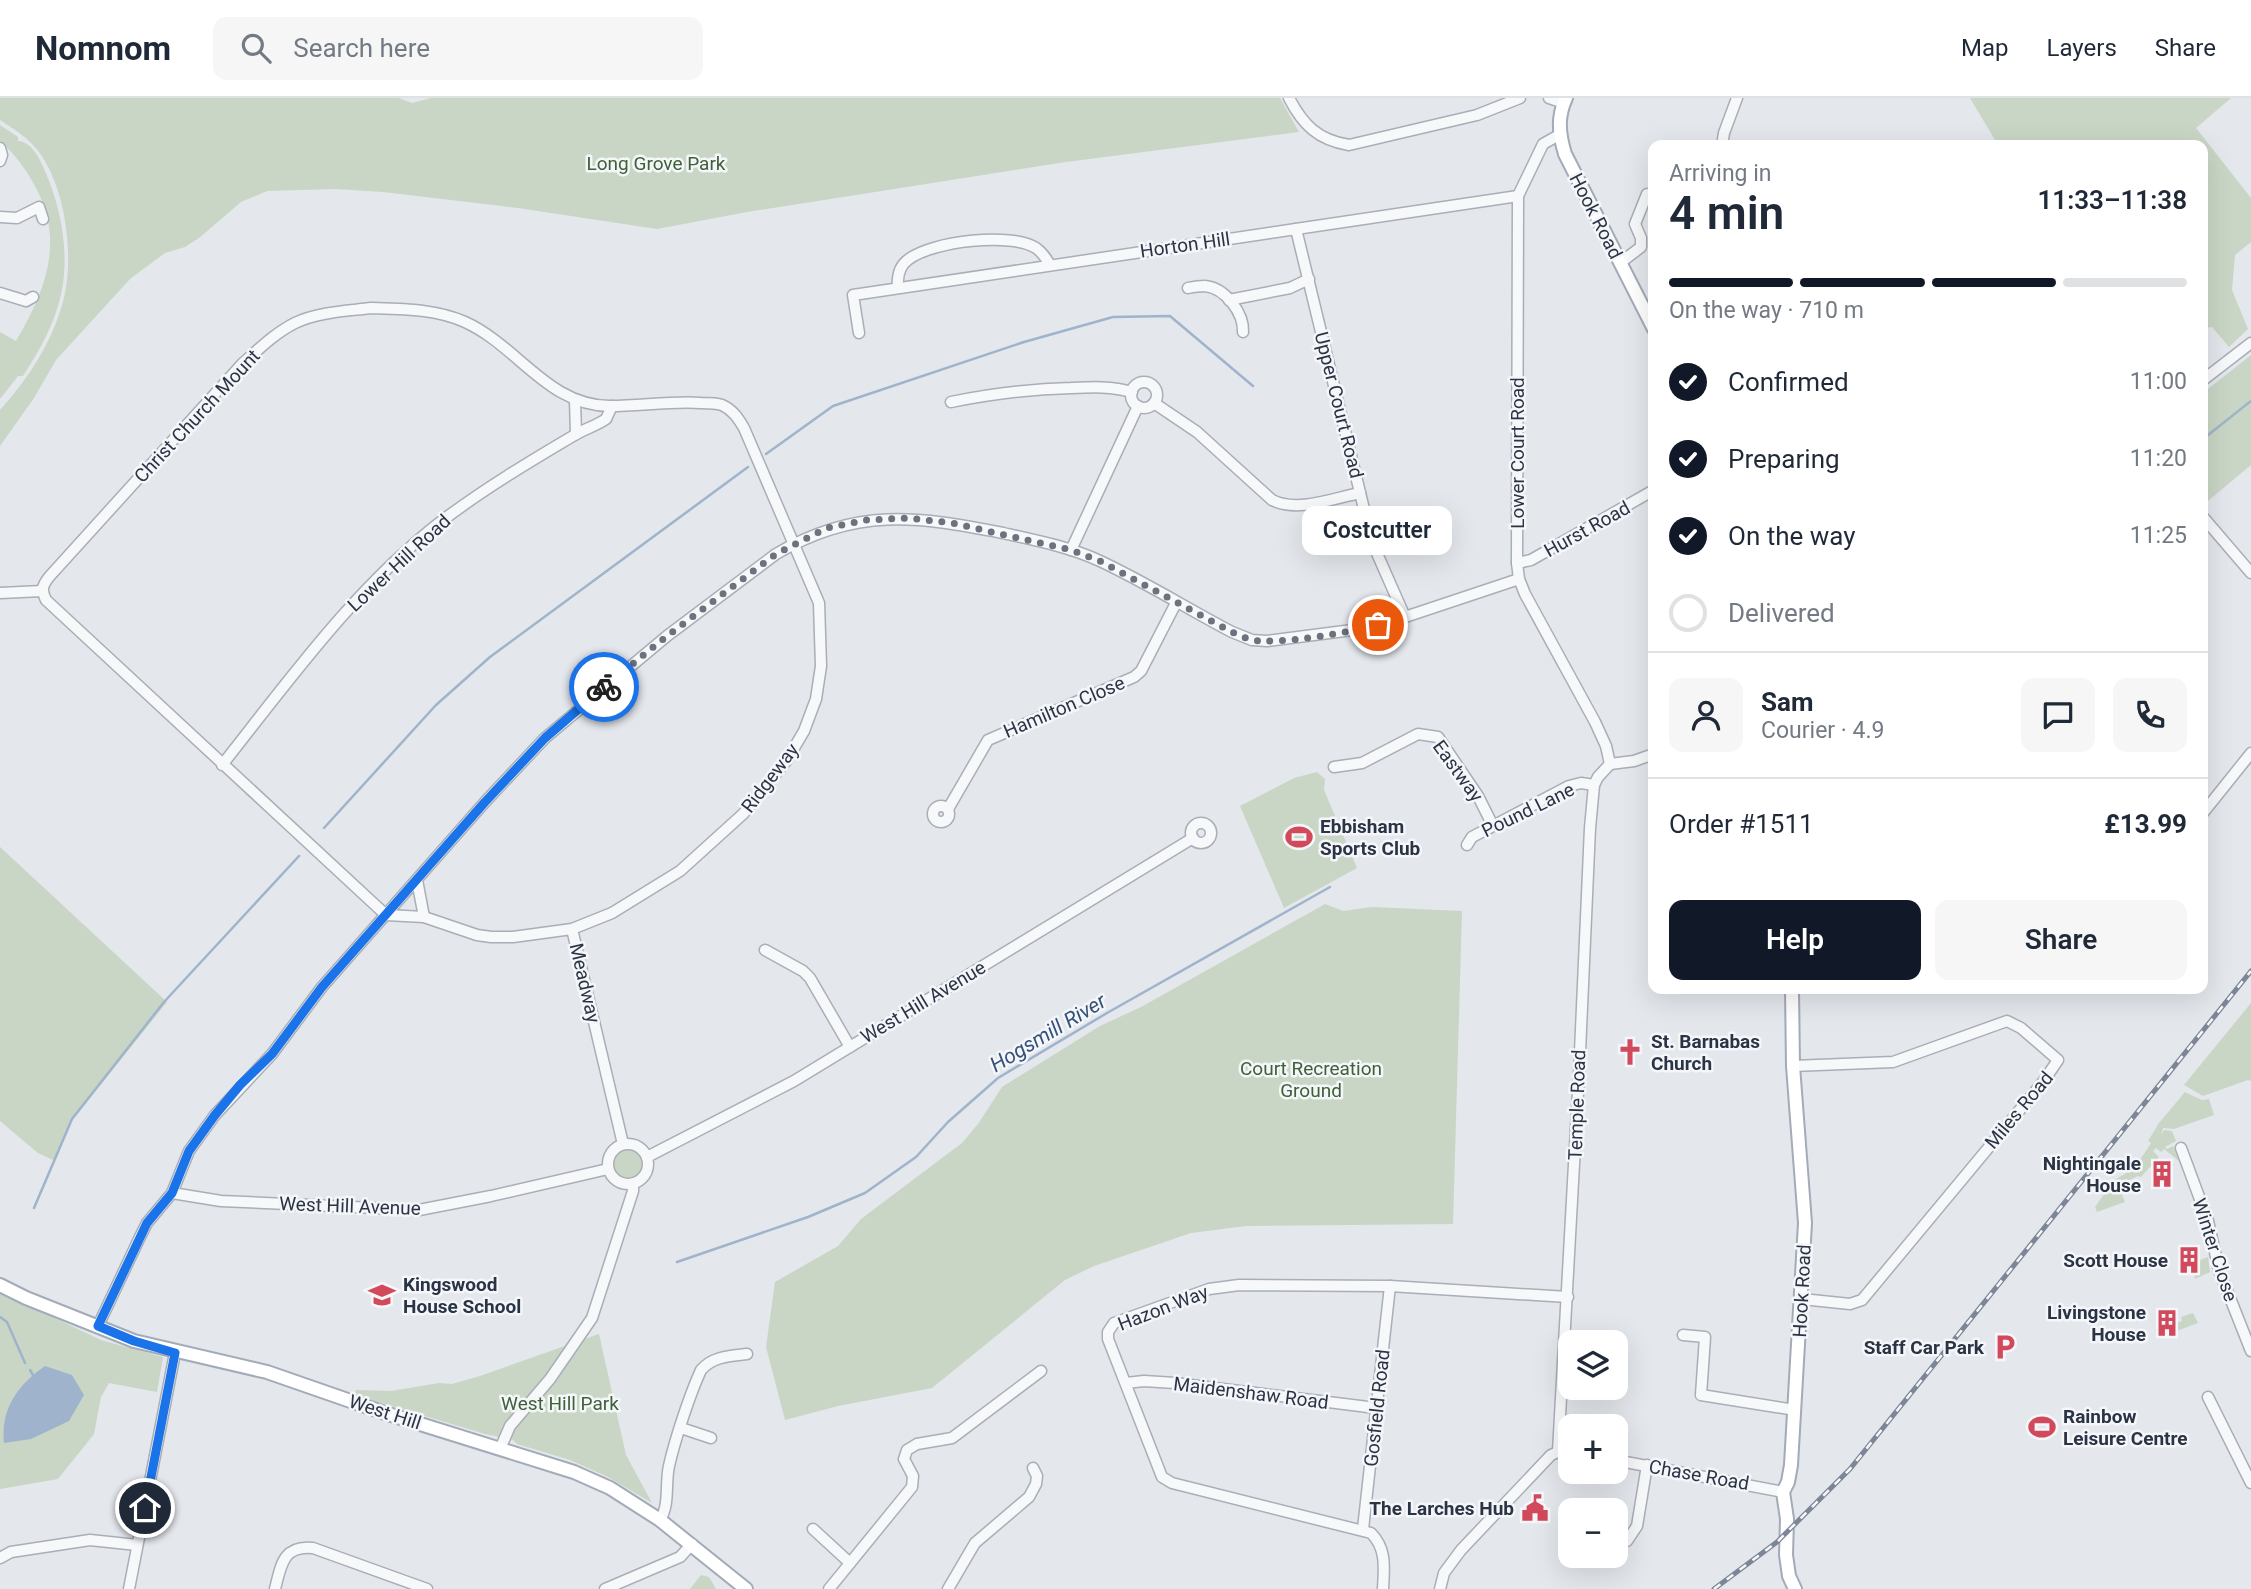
<!DOCTYPE html>
<meta charset="utf-8">
<style>
:root{--surface:#fff;--page:#f6f6f7;--text:#1f2937;--muted:#747a83;--line:#e0e1e3;--accent:#111827}
body{margin:0;font-family:Roboto,sans-serif;background:var(--page);color:var(--text);height:100vh;display:flex;flex-direction:column;font-size:26px;white-space:nowrap}
*{box-sizing:border-box;margin:0}
p{font-size:23px;color:var(--muted)}
.icon{flex:none;width:38px;height:38px;fill:none;stroke:currentColor;stroke-width:2;stroke-linecap:round;stroke-linejoin:round}
.map{position:relative;flex:1;overflow:hidden}
.drawer{position:absolute;left:1648px;top:42px;width:560px;height:854px;display:flex;flex-direction:column;background:var(--surface);border-radius:14px;box-shadow:0 7px 28px #0002}
.drawer>*{flex:none}
.buttons{position:absolute;left:1558px;top:1232px;display:grid;gap:14px}
.buttons a{display:grid;place-items:center;width:70px;height:70px;border-radius:14px;background:var(--surface);box-shadow:0 7px 28px #0002;font-size:35px}
.pin{position:absolute;display:grid;place-items:center;width:60px;height:60px;color:#fff;margin:-30px;border:4px solid #fff;border-radius:50%;box-shadow:0 2px 7px #0007}
.courier{position:absolute;display:grid;place-items:center;width:70px;height:70px;margin:-35px;border:5px solid #1a73e8;border-radius:50%;background:#fff;color:#222;box-shadow:0 2px 9px #0007}
.bubble{position:absolute;height:49px;border-radius:14px;background:var(--surface);box-shadow:0 7px 28px #0002;font-size:23px;font-weight:600;line-height:49px;text-align:center}
.headline em{font-style:normal;font-weight:600}
.headline div{display:flex;flex-direction:column-reverse}
.headline{display:flex;align-items:center;justify-content:space-between;height:119px;padding:0 21px}
h1{font-size:46px;font-weight:600;line-height:52px}
.bar{display:grid;grid-template-columns:repeat(4,1fr);gap:10px 7px;align-content:center;height:84px;padding:0 21px}
.bar i{height:9px;border-radius:5px;background:var(--line)}
.bar .on{background:var(--accent)}
.bar p{grid-column:span 4}
.line{display:flex;align-items:center;gap:18px;padding:0 21px;border-top:2px solid var(--line)}
.line div{flex:1}
.round{display:grid;place-items:center;flex:none;width:74px;height:74px;border-radius:14px;background:var(--page)}
ol{padding:0 21px;list-style:none}
li{display:flex;align-items:center;gap:21px;height:77px}
li p{margin-inline-start:auto}
li .icon{padding:7px;border-radius:50%;background:var(--accent);color:#fff;stroke-width:4}
li:last-child{color:var(--muted)}
li i{width:38px;height:38px;border:4px solid var(--line);border-radius:50%}
.primary-button{display:flex;gap:14px;margin-top:auto;padding:14px 21px}
.primary-button a{flex:1;height:80px;border-radius:14px;background:var(--accent);color:#fff;font-size:28px;font-weight:600;line-height:80px;text-align:center}
.primary-button a+a{background:var(--page);color:var(--text)}
header{display:flex;align-items:center;gap:42px;box-sizing:border-box;height:98px;padding:0 35px;background:var(--surface);border-bottom:2px solid var(--line)}
header strong{font-size:33px}
nav{display:flex;gap:38px;margin-inline-start:auto;font-size:24px}
.search{width:490px;height:63px;background:var(--page);display:flex;align-items:center;gap:18px;box-sizing:border-box;padding:0 24px;border-radius:14px;color:var(--muted);font-size:26px}
.map>svg:first-child{display:block}
</style>
<header>
<strong>Nomnom</strong>
<div class="search"><svg class="icon" aria-label="search" viewBox="0 0 24 24"><circle cx="10" cy="10" r="6"/><path d="M15 15l6 6"/></svg>Search here</div>
<nav><a>Map</a><a>Layers</a><a>Share</a></nav>
</header>
<div class="map">
<svg width="2251" height="1491" viewBox="0 0 2251 1491">
<rect width="100%" height="100%" fill="#e4e7ec"/>
<!-- green -->
<g fill="#c9d6c5">
<path d="M0,0H399L412,5L431,0H1280L1299,34L1066,64L747,114L657,131L518,110L383,94L336,91L267,93L241,104L199,140L185,149L165,155L130,181L56,262L34,300L0,348V312C27,282 51,246 62,207C76,162 66,83 34,48C25,38 12,30 0,22Z"/>
<path d="M1970,0H2231L2196,30L2251,100V144L2235,157L2232,192L2248,231L2229,249L2212,229L2203,230V47H1998Z"/>
<path d="M0,27L18,39V43C32,44 40,61 45,73C63,114 72,167 57,211C50,234 36,258 23,278H18L0,301V234L16,243C45,194 65,144 36,90C27,73 15,56 0,43Z"/>
<path d="M2251,257V367L2203,407V295Z"/>
<path d="M1317,674L1325,681L1324,692L1357,770L1284,810L1240,708L1294,680Z"/>
<path d="M0,749L167,904L71,1024L55,1063L38,1055L0,1023Z"/>
<path d="M1325,806L1343,813L1372,809L1462,813L1453,1126L1246,1128L1191,1135L1094,1168L1065,1182L932,1290L838,1308L785,1322L766,1249L775,1184L838,1148L861,1121L962,1045L978,1026L1002,989L1100,928L1141,909Z"/>
<path d="M2251,905V983L2248,982L2203,998L2184,987Z"/>
<path d="M2185,994L2202,1002L2209,1001L2214,1017L2174,1031L2163,1030L2161,1037L2164,1032L2172,1033L2176,1043L2165,1049L2167,1051L2173,1048L2179,1063L2164,1051L2161,1054L2156,1050L2153,1053L2159,1059L2141,1079L2138,1078L2118,1087L2125,1104L2097,1114L2095,1109L2114,1082L2125,1076L2142,1059L2151,1045L2148,1043L2159,1025Z"/>
<circle cx="628" cy="1066" r="15"/>
<path d="M2208,1159L2210,1174L2195,1181L2194,1179L2197,1177L2192,1165Z"/>
<path d="M0,1194L101,1242L163,1259L157,1294L109,1285L101,1299L94,1336L58,1381L0,1391Z"/>
<path d="M2193,1215L2198,1225L2174,1234L2171,1227L2182,1223L2181,1219Z"/>
<path d="M599,1236L626,1357L652,1405L608,1379L570,1362L517,1346L513,1342L485,1336L355,1297L356,1292L391,1293L439,1285L452,1286L480,1278Z"/>
<path d="M701,1477L709,1479L716,1491H690Z"/>
</g>
<!-- water -->
<path fill="#9fb4cc" d="M45,1268L72,1277L84,1297L69,1323L31,1341L4,1345C0,1310 19,1286 45,1268Z"/>
<g fill="none" stroke-linecap="round" stroke-linejoin="round">
<!-- stream -->
<g stroke="#9fb4cc" stroke-width="2.5">
<path d="M2203,341L2251,303"/>
<path d="M766,356L833,308L1024,244L1113,219L1170,218L1253,288"/>
<path d="M324,730L436,607L490,559L748,369"/>
<path d="M34,1110L72,1021L164,904L299,758"/>
<path d="M677,1164L808,1119L865,1095L916,1059L948,1024L998,980L1107,915L1330,789"/>
<path d="M0,1219L7,1224L25,1265"/>
<path d="M30,1272L33,1277"/>
</g>
<defs>
<g id="minor">
<path d="M1289,0C1303,27 1318,42 1349,47L1477,17L1520,0"/>
<path d="M1549,0L1564,5"/>
<path d="M1559,37L1543,46L1518,98L1517,465L1519,481L1525,496L1595,624L1606,648L1610,666"/>
<path d="M1722,47L1724,35L1737,0"/>
<path d="M0,50L2,57L0,63"/>
<path d="M0,119L17,120L39,109L43,121"/>
<path d="M1296,131L1372,444L1405,519"/>
<path d="M1620,165L1641,149V140L1635,126L1647,96"/>
<path d="M898,189C897,178 899,168 909,161C933,143 1011,134 1036,150C1043,155 1046,160 1050,167"/>
<path d="M1188,190C1193,189 1200,188 1205,188C1226,190 1244,216 1243,234"/>
<path d="M0,195L26,203L33,199"/>
<path d="M1229,202L1290,190L1309,181"/>
<path d="M371,210C403,211 436,211 465,224C518,248 548,308 610,308C641,308 670,303 701,305C708,305 716,305 722,307C733,312 738,320 744,330L819,505L821,568L816,601L804,633L787,662L743,716L680,773L612,815L572,831L513,839H491L477,837L424,819L386,817L46,502C41,492 42,488 49,479L242,266C259,251 275,235 295,225C317,214 347,213 371,210Z"/>
<path d="M859,235L853,197L1518,98"/>
<path d="M2203,282L2251,245"/>
<circle cx="1144" cy="297" r="13"/>
<path d="M575,302L576,336"/>
<path d="M951,304C991,296 1030,291 1071,290C1092,289 1112,288 1132,294"/>
<path d="M1154,305L1197,334L1272,402C1297,415 1334,400 1360,395"/>
<path d="M2203,419L2251,475"/>
<path d="M1071,452L1138,308"/>
<path d="M1517,465L1531,462L1654,392"/>
<path d="M0,495L42,493"/>
<path d="M1610,666L1634,663L1654,656"/>
<path d="M222,667C290,581 356,489 443,422C484,391 529,364 573,338C584,331 596,328 606,321L612,308"/>
<path d="M1334,669L1362,665L1418,636L1438,639L1478,698L1493,728"/>
<circle cx="941" cy="716" r="8"/>
<path d="M948,711L988,642L1134,579L1141,573L1176,505"/>
<path d="M2203,715L2251,655"/>
<circle cx="1201" cy="735" r="10"/>
<path d="M1467,747L1472,739L1569,688L1581,685L1594,687"/>
<path d="M417,782L424,819"/>
<path d="M572,831L623,1046"/>
<path d="M765,852L803,873L810,880L850,949"/>
<path d="M1793,968L1893,964L2007,923L2021,930L2058,962L2043,984L1862,1202L1850,1206L1802,1201"/>
<circle cx="628" cy="1066" r="20"/>
<path d="M2181,1050L2208,1123L2219,1172L2251,1253"/>
<path d="M647,1059L794,983L1193,740"/>
<path d="M172,1095L221,1103L419,1112L491,1098L608,1071"/>
<path d="M98,1228L140,1139L147,1125L172,1095L189,1053L215,1017L272,956L322,889L485,704L545,640L667,538L776,456C856,409 916,418 1003,435C1035,442 1070,449 1100,463C1145,484 1188,511 1232,534L1252,542L1267,543L1360,531L1405,519L1519,481"/>
<path d="M1683,1237L1705,1239L1701,1297L1795,1312"/>
<path d="M1126,1285L1144,1283L1175,1285L1376,1310"/>
<path d="M2208,1299L2251,1385"/>
<path d="M681,1330L711,1340"/>
<path d="M500,1351L510,1328L550,1281L592,1220L633,1093V1086"/>
<path d="M1558,1354L1579,976L1590,730L1594,687L1598,679L1610,666"/>
<path d="M1558,1354H1570"/>
<path d="M1615,1362L1783,1394"/>
<path d="M660,1422C670,1407 665,1385 669,1368C675,1341 690,1296 701,1272C713,1258 731,1258 747,1256"/>
<path d="M813,1431L850,1465"/>
<path d="M1363,1431L1390,1188"/>
<path d="M1627,1443L1637,1428L1647,1367"/>
<path d="M0,1460L11,1454L90,1442L137,1447"/>
<path d="M129,1491L175,1255"/>
<path d="M275,1491C281,1467 283,1447 313,1450L427,1491"/>
<path d="M605,1491L680,1459L692,1446"/>
<path d="M829,1491L912,1389L913,1378L904,1361L907,1352L917,1346L952,1340L1041,1273"/>
<path d="M948,1491L975,1445L1029,1399L1036,1386L1037,1378L1033,1370"/>
<path d="M1383,1491C1384,1470 1387,1451 1371,1435L1172,1385L1162,1379L1108,1241V1234L1114,1225L1209,1191L1239,1187L1390,1188L1568,1199"/>
<path d="M1440,1491L1444,1475L1461,1452L1551,1357L1558,1354"/>
</g>
<g id="major">
<path d="M1566,0C1557,19 1559,36 1565,56L1654,231"/>
<path d="M1792,891L1793,968L1805,1125L1791,1367L1788,1384L1783,1394L1787,1421L1786,1457L1789,1478L1795,1491"/>
<path d="M0,1187L26,1200L134,1243L267,1274L385,1315L574,1374L610,1390L660,1422L746,1491"/>
</g>
</defs>
<!-- minor casing -->
<use href="#minor" stroke="#a9aeb7" stroke-width="13"/>
<!-- major casing -->
<use href="#major" stroke="#a3abb8" stroke-width="16"/>
<!-- minor -->
<use href="#minor" stroke="#f7f8fa" stroke-width="10"/>
<!-- major -->
<use href="#major" stroke="#fff" stroke-width="12"/>
<defs>
<path id="rail" d="M1714,1491L1777,1444L1850,1371L2251,873"/>
</defs>
<!-- rail casing -->
<use href="#rail" stroke="#7d8696" stroke-width="5"/>
<!-- rail -->
<use href="#rail" stroke="#f4f6f9" stroke-width="2.5" stroke-dasharray="8" stroke-linecap="butt"/>
</g>
<g fill="none" stroke-linecap="round" stroke-linejoin="round">
<!-- done -->
<path stroke="#6c737f" stroke-width="7" stroke-dasharray="0 12.6" d="M604,589L667,538L776,456L827,430L867,422L907,420L952,425L1071,452L1100,463L1232,534C1238,537 1245,540 1252,542C1278,547 1351,534 1378,527"/>
<!-- route -->
<path stroke="#1a73e8" stroke-width="9" d="M145,1410L175,1255L134,1243L98,1228L147,1125L172,1095L189,1053L215,1017L240,987L272,956L322,889L485,704L545,640L604,589"/>
</g>
<!-- icons -->
<defs>
<symbol id="stadium-bare" viewBox="-9 -9 18 18"><path d="M0-5a6.5 5 0 1 0 0 10a6.5 5 0 1 0 0-10ZM-3.5-1.8h7v3.6h-7Z" fill="#d1495b" stroke="#f4f6f9" stroke-width="2.5" paint-order="stroke"/></symbol>
<symbol id="church-bare" viewBox="-9 -9 18 18"><path d="M-1.2-6h2.4v3.5h3.3v2.4h-3.3V6h-2.4V-.1h-3.3v-2.4h3.3Z" fill="#d1495b" stroke="#f4f6f9" stroke-width="2.5" paint-order="stroke"/></symbol>
<symbol id="building-bare" viewBox="-9 -9 18 18"><path d="M-4-6H4V6H1V3H-1V6H-4ZM-2.5-4.3h1.7v1.8h-1.7ZM.8-4.3h1.7v1.8H.8ZM-2.5-1h1.7V.8h-1.7ZM.8-1h1.7V.8H.8Z" fill="#d1495b" stroke="#f4f6f9" stroke-width="2.5" paint-order="stroke"/></symbol>
<symbol id="school-bare" viewBox="-9 -9 18 18"><path d="M0-5L7-2L0 1L-7-2ZM-4 1L0 2.5L4 1V4Q0 6-4 4Z" fill="#d1495b" stroke="#f4f6f9" stroke-width="2.5" paint-order="stroke"/></symbol>
<symbol id="parking-bare" viewBox="-9 -9 18 18"><path d="M-3.5-5.5H1a3.5 3.5 0 0 1 0 7H-1V5.5H-3.5ZM-1-3.4V-.6H.8a1.4 1.4 0 0 0 0-2.8Z" fill="#d1495b" stroke="#f4f6f9" stroke-width="2.5" paint-order="stroke"/></symbol>
<symbol id="civic-bare" viewBox="-9 -9 18 18"><path d="M-.6-6.5H3V-4.5H.6V-3L4-1V1h2V6H-6V1h2V-1L-.6-3ZM-1.2 2.5V6h2.4V2.5Z" fill="#d1495b" stroke="#f4f6f9" stroke-width="2.5" paint-order="stroke"/></symbol>
</defs>
<g fill-rule="evenodd">
<use href="#stadium-bare" x="1280" y="720" width="38" height="38"/>
<use href="#church-bare" x="1611" y="935" width="38" height="38"/>
<use href="#building-bare" x="2143" y="1057" width="38" height="38"/>
<use href="#building-bare" x="2170" y="1143" width="38" height="38"/>
<use href="#school-bare" x="363" y="1178" width="38" height="38"/>
<use href="#building-bare" x="2148" y="1206" width="38" height="38"/>
<use href="#parking-bare" x="1986" y="1230" width="38" height="38"/>
<use href="#stadium-bare" x="2023" y="1310" width="38" height="38"/>
<use href="#civic-bare" x="1516" y="1391" width="38" height="38"/>
</g>
<g text-anchor="middle" dominant-baseline="central" stroke-width="5" stroke-linejoin="round" paint-order="stroke">
<!-- park labels -->
<g font-size="19" fill="#3f6138" stroke="#f4f6f9">
<text x="656" y="65">Long Grove Park</text>
<text x="1311" y="970">Court Recreation<tspan x="1311" dy="22">Ground</tspan></text>
<text x="560" y="1305">West Hill Park</text>
</g>
<!-- street labels -->
<g font-size="19" fill="#2b3445" stroke="#f4f6f9">
<text transform="translate(1596 118) rotate(63)">Hook Road</text>
<text transform="translate(1185 147) rotate(-8)">Horton Hill</text>
<text transform="translate(1339 307) rotate(76)">Upper Court Road</text>
<text transform="translate(197 318) rotate(-47)">Christ Church Mount</text>
<text transform="translate(1517 355) rotate(-90)">Lower Court Road</text>
<text transform="translate(1587 431) rotate(-29)">Hurst Road</text>
<text transform="translate(399 465) rotate(-43)">Lower Hill Road</text>
<text transform="translate(1064 609) rotate(-23)">Hamilton Close</text>
<text transform="translate(1458 673) rotate(54)">Eastway</text>
<text transform="translate(770 680) rotate(-53)">Ridgeway</text>
<text transform="translate(1528 712) rotate(-26)">Pound Lane</text>
<text transform="translate(585 885) rotate(77)">Meadway</text>
<text transform="translate(923 904) rotate(-31)">West Hill Avenue</text>
<text transform="translate(1577 1007) rotate(-88)">Temple Road</text>
<text transform="translate(2019 1012) rotate(-50)">Miles Road</text>
<text transform="translate(350 1108) rotate(2)">West Hill Avenue</text>
<text transform="translate(2215 1152) rotate(72)">Winter Close</text>
<text transform="translate(1802 1193) rotate(-87)">Hook Road</text>
<text transform="translate(1163 1210) rotate(-21)">Hazon Way</text>
<text transform="translate(1251 1295) rotate(7)">Maidenshaw Road</text>
<text transform="translate(1377 1310) rotate(-84)">Gosfield Road</text>
<text transform="translate(385 1314) rotate(18)">West Hill</text>
<text transform="translate(1699 1377) rotate(10)">Chase Road</text>
</g>
<!-- poi labels -->
<g font-size="19" font-weight="bold" fill="#2b3445" stroke="#f4f6f9" text-anchor="end">
<text x="1320" y="728" text-anchor="start">Ebbisham<tspan x="1320" dy="22">Sports Club</tspan></text>
<text x="1651" y="943" text-anchor="start">St. Barnabas<tspan x="1651" dy="22">Church</tspan></text>
<text x="2141" y="1065">Nightingale<tspan x="2141" dy="22">House</tspan></text>
<text x="2168" y="1162">Scott House</text>
<text x="403" y="1186" text-anchor="start">Kingswood<tspan x="403" dy="22">House School</tspan></text>
<text x="2146" y="1214">Livingstone<tspan x="2146" dy="22">House</tspan></text>
<text x="1984" y="1249">Staff Car Park</text>
<text x="2063" y="1318" text-anchor="start">Rainbow<tspan x="2063" dy="22">Leisure Centre</tspan></text>
<text x="1514" y="1410">The Larches Hub</text>
</g>
<!-- water labels -->
<g font-size="21" font-style="italic" fill="#34527a" stroke="#f4f6f9">
<text transform="translate(1048 935) rotate(-31)">Hogsmill River</text>
</g>
</g>
</svg>
<div class="buttons">
<a><svg class="icon" aria-label="layers" viewBox="0 0 24 24"><path d="M12 4l9 5-9 5-9-5zM3 14l9 5 9-5"/></svg></a>
<a>+</a>
<a>−</a>
</div>
<div class="pin" style="left:1378px;top:527px;background:#ea580c"><svg class="icon" aria-label="bag" viewBox="0 0 24 24"><path d="M5 8h14l-1 12H6zM9 8a3 3 0 0 1 6 0"/></svg></div>
<div class="pin" style="left:145px;top:1410px;background:#1f2937"><svg class="icon" aria-label="home" viewBox="0 0 24 24"><path d="M3 11l9-7 9 7M6 9v11h12V9"/></svg></div>
<div class="courier" style="left:604px;top:589px"><svg class="icon" aria-label="bike" viewBox="0 0 24 24"><circle cx="6" cy="16" r="4"/><circle cx="18" cy="16" r="4"/><path d="M6 16l4-8h5l3 8M10 8l3 8H6M13 5h3"/></svg></div>
<div class="bubble" style="left:1302px;top:408px;width:150px">Costcutter</div>
<section class="drawer">
<div class="headline"><div><h1>4 min</h1><p>Arriving in</p></div><em>11:33–11:38</em></div>
<div class="bar"><i class="on"></i><i class="on"></i><i class="on"></i><i></i><p>On the way · 710 m</p></div>
<ol>
<li><svg class="icon" aria-label="check" viewBox="0 0 24 24"><path d="M5 12l5 5 9-10"/></svg>Confirmed<p>11:00</p></li>
<li><svg class="icon" aria-label="check" viewBox="0 0 24 24"><path d="M5 12l5 5 9-10"/></svg>Preparing<p>11:20</p></li>
<li><svg class="icon" aria-label="check" viewBox="0 0 24 24"><path d="M5 12l5 5 9-10"/></svg>On the way<p>11:25</p></li>
<li><i></i>Delivered</li>
</ol>
<div class="line" style="height:126px"><a class="round"><svg class="icon" aria-label="person" viewBox="0 0 24 24"><circle cx="12" cy="8" r="4"/><path d="M4 21q1-7 8-7t8 7"/></svg></a><div><b>Sam</b><p>Courier · 4.9</p></div><a class="round"><svg class="icon" aria-label="chat" viewBox="0 0 24 24"><path d="M4 5h16v11H9l-5 4z"/></svg></a><a class="round"><svg class="icon" aria-label="phone" viewBox="0 0 24 24"><path d="M5 4h4l2 5-3 2q2 4 5 5l2-3 5 2v4C11 20 4 13 5 4z"/></svg></a></div>
<div class="line" style="height:91px"><div>Order #1511</div><b>£13.99</b></div>
<div class="primary-button"><a>Help</a><a>Share</a></div>
</section>
</div>
